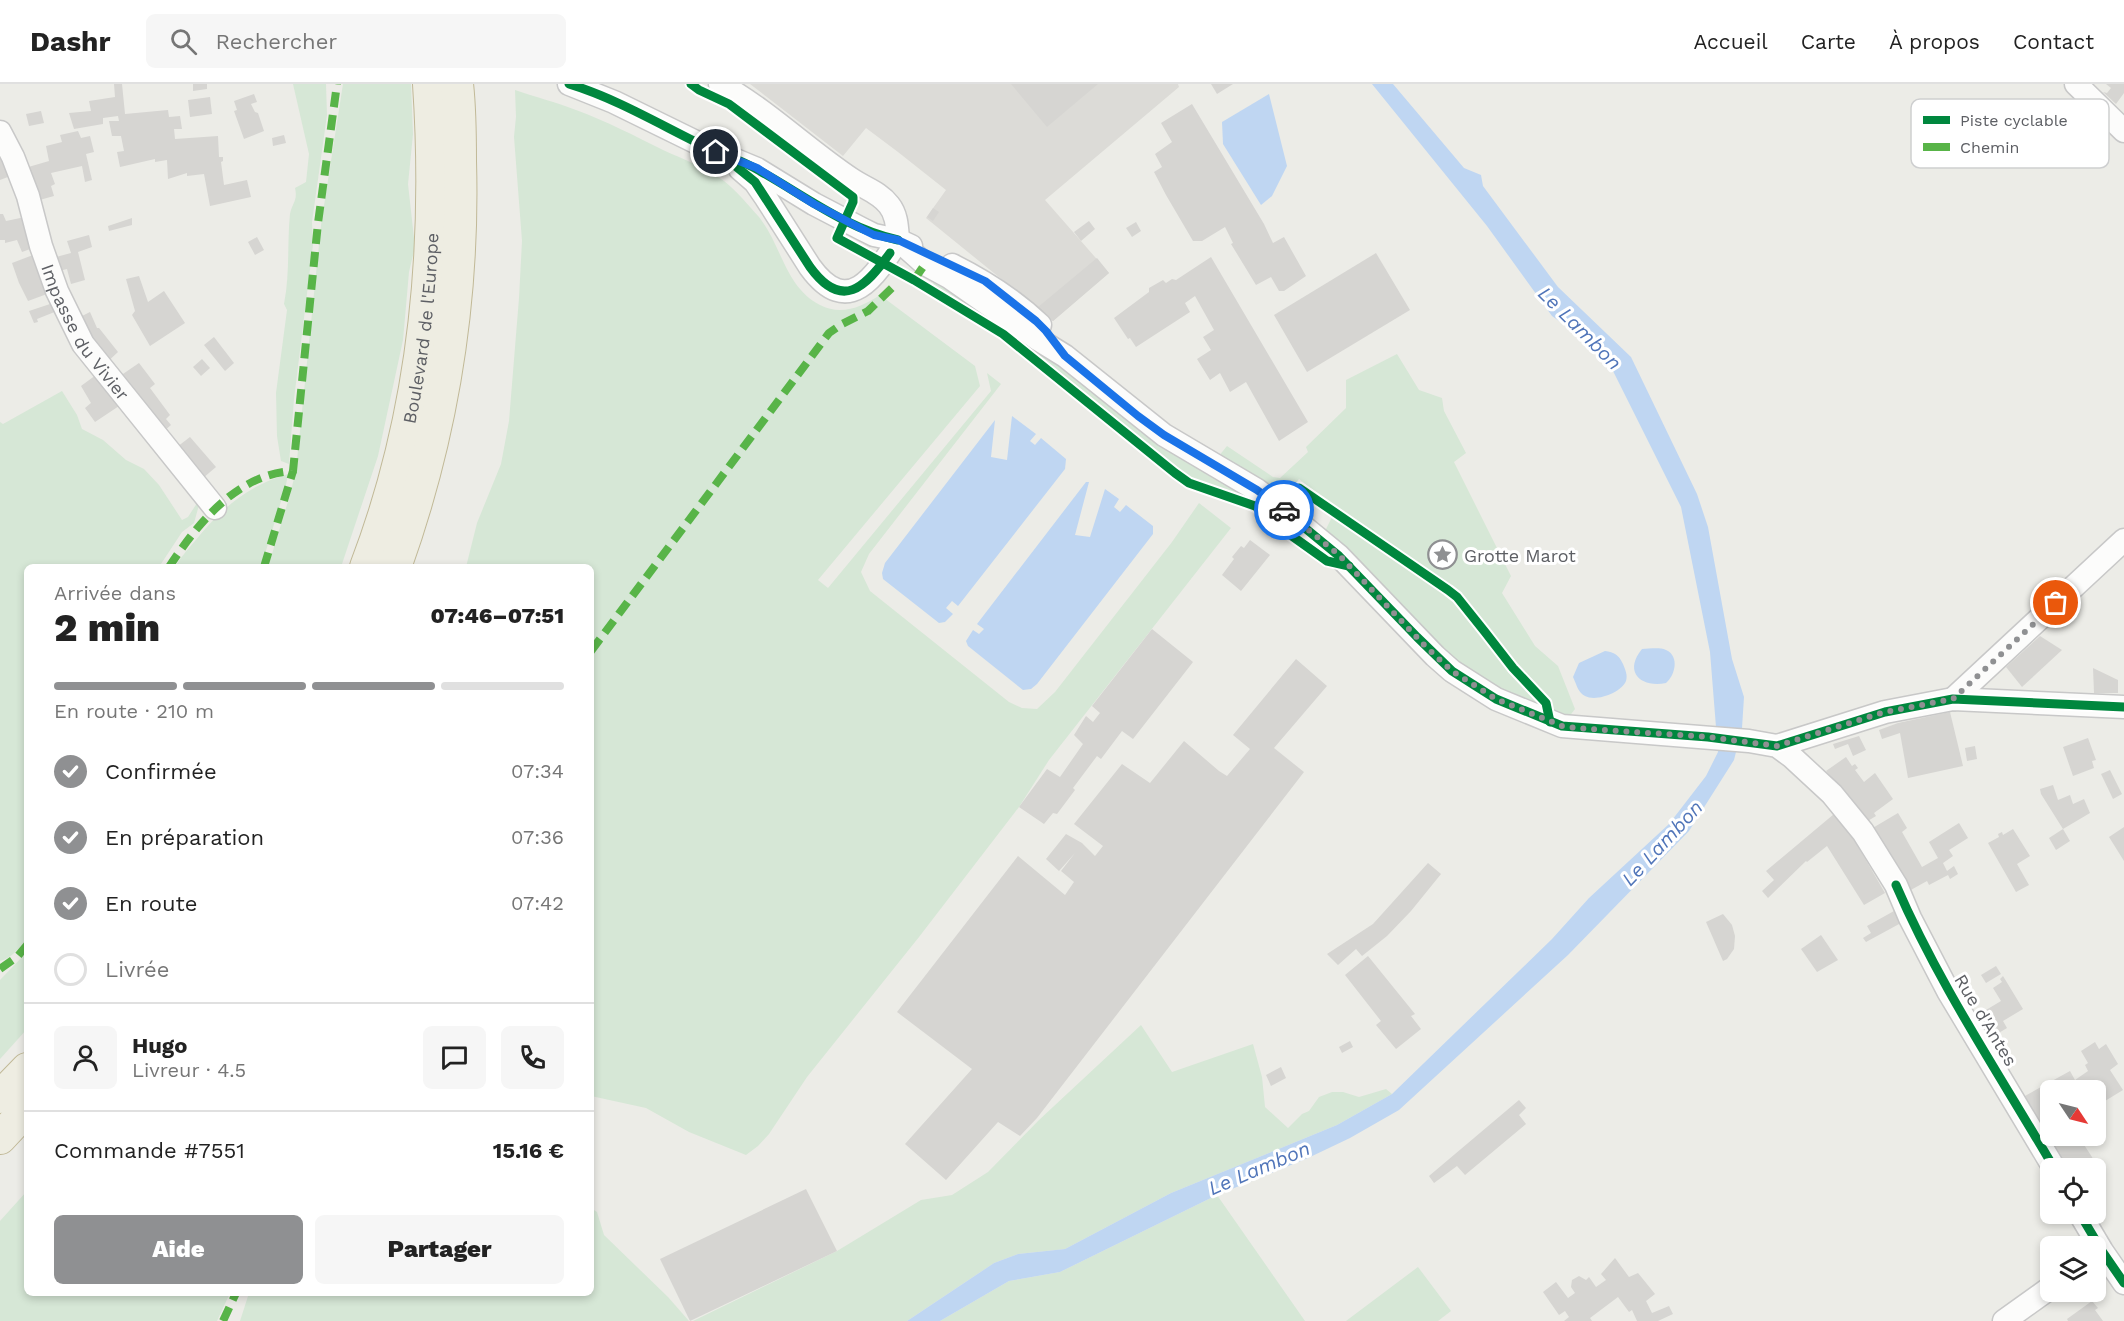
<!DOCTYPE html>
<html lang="fr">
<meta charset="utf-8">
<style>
:root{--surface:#fff;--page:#f6f6f6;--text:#222;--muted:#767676;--line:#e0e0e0;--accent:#8f9092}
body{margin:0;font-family:"Work Sans",sans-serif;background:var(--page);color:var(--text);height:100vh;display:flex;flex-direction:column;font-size:22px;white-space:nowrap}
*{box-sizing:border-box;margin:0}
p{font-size:20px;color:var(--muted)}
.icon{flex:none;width:33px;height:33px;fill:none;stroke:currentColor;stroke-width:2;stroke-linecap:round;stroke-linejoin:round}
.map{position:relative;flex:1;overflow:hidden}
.drawer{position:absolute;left:24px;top:480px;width:570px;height:732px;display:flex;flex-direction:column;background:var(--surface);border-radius:9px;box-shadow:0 3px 9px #0003}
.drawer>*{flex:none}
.needle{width:39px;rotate:125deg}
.fabs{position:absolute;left:2040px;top:996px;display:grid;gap:12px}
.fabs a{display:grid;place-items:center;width:66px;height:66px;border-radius:9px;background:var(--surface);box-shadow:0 3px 9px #0003;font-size:30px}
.pin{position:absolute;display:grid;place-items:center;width:51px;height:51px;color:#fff;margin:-26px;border:3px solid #fff;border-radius:50%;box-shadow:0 2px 6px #0007}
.courier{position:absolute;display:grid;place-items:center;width:60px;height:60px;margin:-30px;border:4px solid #1a73e8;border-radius:50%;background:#fff;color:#222;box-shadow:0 2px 8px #0007}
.headline em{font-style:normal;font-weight:800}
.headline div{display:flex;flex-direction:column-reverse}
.headline{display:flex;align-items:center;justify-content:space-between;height:102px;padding:0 30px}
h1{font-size:39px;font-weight:800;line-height:45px}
.bar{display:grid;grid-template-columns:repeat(4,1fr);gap:9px 6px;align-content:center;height:72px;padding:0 30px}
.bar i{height:8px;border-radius:4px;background:var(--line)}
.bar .selected{background:var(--accent)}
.bar p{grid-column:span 4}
.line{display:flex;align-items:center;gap:15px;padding:0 30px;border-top:2px solid var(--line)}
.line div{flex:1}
.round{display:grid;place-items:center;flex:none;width:63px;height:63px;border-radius:9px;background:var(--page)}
ol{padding:0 30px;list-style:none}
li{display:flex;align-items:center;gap:18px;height:66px}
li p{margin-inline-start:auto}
li .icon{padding:6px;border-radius:50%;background:var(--accent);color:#fff;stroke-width:4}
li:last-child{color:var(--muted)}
li i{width:33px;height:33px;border:3px solid var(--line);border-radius:50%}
.action{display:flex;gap:12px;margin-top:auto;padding:12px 30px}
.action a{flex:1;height:69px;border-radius:9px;background:var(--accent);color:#fff;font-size:24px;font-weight:800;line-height:69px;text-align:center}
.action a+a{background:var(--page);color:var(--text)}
header{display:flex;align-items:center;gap:36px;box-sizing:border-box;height:84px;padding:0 30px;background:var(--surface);border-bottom:2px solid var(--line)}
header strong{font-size:28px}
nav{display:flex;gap:33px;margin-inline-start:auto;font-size:21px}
.search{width:420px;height:54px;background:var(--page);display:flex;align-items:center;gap:15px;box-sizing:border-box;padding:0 21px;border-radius:9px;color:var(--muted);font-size:22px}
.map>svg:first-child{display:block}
</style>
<header>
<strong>Dashr</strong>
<div class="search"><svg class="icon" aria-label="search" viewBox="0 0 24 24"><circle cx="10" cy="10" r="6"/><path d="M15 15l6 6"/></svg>Rechercher</div>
<nav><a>Accueil</a><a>Carte</a><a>À propos</a><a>Contact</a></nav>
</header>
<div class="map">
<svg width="2124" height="1237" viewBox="0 0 2124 1237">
<rect width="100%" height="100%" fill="#ecece7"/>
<!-- industrial -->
<path fill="#dcdbd7" d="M750,0H1178L1179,3L1045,116L1109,189L1053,237L926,134L946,106L898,68L866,44L843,72Z"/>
<!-- green -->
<g fill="#d6e7d6">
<path d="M293,0H326L327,31L312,138L313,161L294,315L289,380L281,377L277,352L276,309L287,226L284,220C290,190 287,160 290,130C292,119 298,117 295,104L306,98L309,70Z"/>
<path d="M343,0H411L413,50L408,100L415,163L409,188L403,256L378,372L341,483H268L290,411L296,386L321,141Z"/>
<path d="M515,6C535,13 556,18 576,26C606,37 635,52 663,66C683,75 706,84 724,97C736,106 749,122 759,133C782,162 785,203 820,221C841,232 862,223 880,211L975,282L980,302L818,496L828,504L991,307L987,289L1001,300L869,470L861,488L870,507L1009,618L1022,624L1037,625L1055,608L1172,458L1199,419L1231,444L1049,676L1019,723L919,853L807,993L769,1050L758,1062L746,1071L689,1048L646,1024L591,1012V483H466L477,439L501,380L509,337L519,214L522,157L514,53L516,33Z"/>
<path d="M936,196L1248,413L1247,415L1184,391L1002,245L932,201Z"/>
<path d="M1397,270L1419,306L1442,314L1444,327L1466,369L1454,378L1511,492L1502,509L1535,562L1558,582L1575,625L1562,642L1496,615L1321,455L1332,433L1344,430L1299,395L1281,417L1218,373L1227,362L1273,393L1280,394L1308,368L1306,363L1346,324V296Z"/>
<path d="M62,307L77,331L82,345L103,356L126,376L144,385L159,401L182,436L188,433L199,416V421L194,439L182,448L159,483H27V855C20,863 11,875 0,877V338L3,340Z"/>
<path d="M288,390L286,401L261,483H175C180,474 188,465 195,457C222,424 247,402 288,390Z"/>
<path d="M27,868V945L0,975V896Z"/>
<path d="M1141,941L1172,988L1253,960L1262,993L1265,1023L1288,1044L1302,1030L1309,1027L1319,1013L1332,1008H1343L1359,1013L1386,1005L1392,1010L1337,1041L1171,1109L1065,1165L1018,1170L994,1179L907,1237H693L837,1167L921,1116L952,1111L988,1088L1039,1036Z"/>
<path d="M27,1107V1209H230L217,1237H0V1137Z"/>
<path d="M1217,1111L1305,1237H940L1009,1197L1060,1188Z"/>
<path d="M591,1124L597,1128L604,1151L668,1213L689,1237H240L249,1209H591Z"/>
<path d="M1418,1183L1451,1227L1438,1237H1346Z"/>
</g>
<!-- water -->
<g fill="#bfd6f2">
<path d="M1372,0H1393L1464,84L1481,91L1483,102L1558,203L1631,273L1697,410L1708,443L1732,575L1744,613L1742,644L1734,676L1689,747L1568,871L1399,1026L1350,1054L1308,1074L1217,1111L1060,1188L1009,1197L940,1237H907L994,1179L1018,1170L1065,1165L1171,1109L1337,1041L1392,1010L1552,855L1589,814L1669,740L1706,692L1718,668L1710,568L1681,423L1604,269L1552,232L1487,142Z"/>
<path d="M1269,10L1287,82L1272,112L1261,121L1223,60L1222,38Z"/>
<path d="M1012,332L1036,350L1030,357L1035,361L1041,354L1066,375L1065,385L958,522L952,517L946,524L953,530L945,538L939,539L883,495L882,489L885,479L995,336L991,373L1007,376Z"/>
<path d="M1086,398H1089L1075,451L1090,453L1105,405L1119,415L1114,423L1120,428L1126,421L1153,442V450L1037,600L1031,605L1023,606L968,562L966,557L973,546L979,550L984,545L977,540Z"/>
<path d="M1642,565C1649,565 1659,563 1666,566C1680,572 1675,592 1666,599C1641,604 1623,588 1642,565Z"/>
<path d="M1605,567C1614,568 1619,571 1623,580C1625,585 1628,591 1626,597C1621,609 1596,618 1585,612C1578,609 1576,599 1573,593L1579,579Z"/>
</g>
<!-- building -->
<g fill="#d6d5d2">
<path d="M114,0H122L125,30L168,26L169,33L180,32L182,45H174L175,55L218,52L219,73H223V77L221,78L224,101L247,96L251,113L210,122L204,90L187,92V89L168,95L167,76L155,78V75L120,83L117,68L124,67L121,52H112L109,37H119L118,32L103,34V40L74,45L69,29L91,27L89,17L115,13Z"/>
<path d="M193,0H207V5L193,7Z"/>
<path d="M1011,0H1098L1047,43Z"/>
<path d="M1211,0H1233L1217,10Z"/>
<path d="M2106,0H2124V9L2116,20L2103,8L2107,9L2111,4Z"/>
<path d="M254,10L257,18L251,20L255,28L258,29L264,47L244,55L234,27L237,26L234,17Z"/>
<path d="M210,13L212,30L190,33L188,16Z"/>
<path d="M1192,20L1264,140L1273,159L1284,153L1306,192L1284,207H1279L1271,193L1256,201L1231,160L1233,159L1225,143L1202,157H1193L1166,111L1154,88L1162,83L1155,70L1172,58L1161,39Z"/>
<path d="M41,27L44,39L29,42L26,30Z"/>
<path d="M78,47L81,54L90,52L94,68L86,70L92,96L85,98L82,82L51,89L55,100L51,102L54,112L36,117L25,84L49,77L46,62L62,58L60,51Z"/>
<path d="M284,51L286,59L273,62L272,54Z"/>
<path d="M0,63L13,91L0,96Z"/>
<path d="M933,124L939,128L933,137L927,133Z"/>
<path d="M0,130H3L6,137L25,133L33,164L22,168L17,156L5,159V156H0Z"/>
<path d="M132,134V141L109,147L108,142Z"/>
<path d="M1089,137L1095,145L1081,157L1074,148Z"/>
<path d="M1136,138L1141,147L1132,153L1126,144Z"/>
<path d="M89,151L92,163L78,168L85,196L71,200L67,185L59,187L56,173L71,169L67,157Z"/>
<path d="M257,153L264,166L255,171L248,158Z"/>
<path d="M1376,169L1410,226L1307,288L1274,231Z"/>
<path d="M33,171L47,210L28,217L19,199L12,179Z"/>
<path d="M1211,173L1308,338L1279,357L1246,298L1230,308L1220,289L1210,296L1197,275L1211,266L1203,253L1214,246L1195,212L1185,219L1190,228L1136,263L1130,254L1128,255L1114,234L1149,208V204L1163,196L1166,199L1172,195L1176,196Z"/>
<path d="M1097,174L1109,189L1053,237L1037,224Z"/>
<path d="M139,192L148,218L164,207L185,239L150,262L132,231L135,227L126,195Z"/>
<path d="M53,219L57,227L37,235L38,238L34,239L29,227Z"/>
<path d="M90,228L97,244H99L118,268L105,280L78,234Z"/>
<path d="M214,253L234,279L225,287L204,261Z"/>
<path d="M202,275L210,284L201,292L193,283Z"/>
<path d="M139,279L155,300L150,304L170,331L166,335L171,341L164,347L120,292Z"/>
<path d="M100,288L125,329L119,322L95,338L85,324L91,319L81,302Z"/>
<path d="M190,353L216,383L203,394L177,363Z"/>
<path d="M1250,456L1270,471L1241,507L1222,491L1234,475L1232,473L1241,462L1244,464Z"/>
<path d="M1152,545L1193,578L1133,655L1122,647L1101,675L1097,672L1073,704L1075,706L1057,730L1053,729L1044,740L1019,723L1047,685L1060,693L1083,660L1074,651L1086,632L1093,638L1100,629L1092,622Z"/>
<path d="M2040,552L2062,566L2022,603L2006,583Z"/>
<path d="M1296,575L1327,602L1274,664L1304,688L1037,1034L1020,1052L998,1038L946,1096L905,1060L972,985L897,928L1018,772L1065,811L1074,798L1061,787L1075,769L1059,787L1046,775L1066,750L1082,759L1095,772L1103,762L1074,740L1122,680L1150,699L1184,657L1219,687L1227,692L1250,665L1233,651Z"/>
<path d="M2093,584L2118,596V609H2094Z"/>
<path d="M1950,628L1963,682L1908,694L1900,649L1882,655L1879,646L1898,639Z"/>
<path d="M1859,652L1866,666L1853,672L1848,660L1835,665L1833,660Z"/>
<path d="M2088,654L2096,676L2092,677L2094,684L2073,692L2063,663Z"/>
<path d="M1975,662L1977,675L1967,677L1965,664Z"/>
<path d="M1846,673L1852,682L1855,680L1858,684L1855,686L1864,698L1875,689L1893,715L1874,729L1876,732L1866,738L1826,687Z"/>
<path d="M2110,686L2122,710L2113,715L2101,690Z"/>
<path d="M2053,701L2058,716L2070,711L2073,720L2084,715L2090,729L2063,745L2041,710L2040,705Z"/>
<path d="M1898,729L1907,744L1902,748L1922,783L1938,774L1929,758L1959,739L1968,754L1949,766L1953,772L1943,779L1947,787L1954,782L1958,790L1950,795L1948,791L1929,801L1927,797L1909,807L1871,745Z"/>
<path d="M1834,730L1852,752L1885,809L1864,821L1827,762L1807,778L1806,777L1768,814L1762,807L1774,796L1766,787Z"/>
<path d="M2124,743V777L2109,753Z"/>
<path d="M2013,745L2030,772L2017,780L2029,801L2016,808L1988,759L1999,753L1998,750L2002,748L2003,751Z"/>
<path d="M2063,745L2070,757L2056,766L2049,754Z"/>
<path d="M1428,779L1441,790L1411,827L1387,852L1362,872L1356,865L1338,881L1327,870L1373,840Z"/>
<path d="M1894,827L1901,839L1866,858L1863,854L1871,849L1867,842Z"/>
<path d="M1723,830L1732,841L1735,852L1734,865L1727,875L1723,877L1706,838Z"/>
<path d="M1821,851L1838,876L1817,888L1801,865Z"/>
<path d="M1368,872L1415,930L1411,932L1421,945L1396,965L1376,941L1381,937L1345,891Z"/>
<path d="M1996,882L2001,890L1986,899L1981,891Z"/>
<path d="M2003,892L2023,925L2003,937L2007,944L1997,950L1993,943L1985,948L1976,932L2001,917L1993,904L2002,898L2000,895Z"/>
<path d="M1350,957L1353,963L1342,969L1339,963Z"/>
<path d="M2095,958L2099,965L2106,960L2118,980L2110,986L2123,1006L2105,1017L2103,1012L2096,1016V1006H2050V1052H2070L2073,1057L2079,1053L2103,1090L2096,1095V1084H2065L2023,1013L2070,987L2075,996L2088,987L2085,981L2088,979L2081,967Z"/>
<path d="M1281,983L1286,994L1271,1002L1266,991Z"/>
<path d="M1519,1016L1526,1024L1519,1031L1526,1040L1465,1091L1457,1082L1434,1099L1429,1092Z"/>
<path d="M806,1105L837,1167L690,1237L660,1175Z"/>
<path d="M1615,1174L1629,1193L1638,1189L1655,1210L1646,1217L1652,1229L1669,1222L1673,1230L1658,1237H1637L1632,1226L1629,1228L1618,1213L1590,1234L1592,1237H1564L1569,1233L1565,1227L1559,1231L1543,1208L1556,1198L1568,1214L1575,1209L1571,1203L1572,1196L1579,1192L1586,1196L1589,1193L1596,1203L1606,1196L1601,1190Z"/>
<path d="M2092,1217L2098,1224L2095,1226L2103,1237H2068L2067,1235Z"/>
</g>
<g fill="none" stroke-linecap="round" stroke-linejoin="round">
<defs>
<g id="minor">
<path d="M569,0L614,18L716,68L757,85L814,120L862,145L874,151L898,156L911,162"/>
<path d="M720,0C768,27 806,65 851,95C864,104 879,108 889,121C897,131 897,143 898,156"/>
<path d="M2076,0L2124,47"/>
<path id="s1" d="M0,48L13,73L28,112L41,162L57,207L83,260L215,424"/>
<path d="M740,85L755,98L766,114L810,183C848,235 875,193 898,156"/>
<path d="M898,156L925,180L949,193L1039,256L1065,272L1164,351L1257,406L1282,425L1339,472L1435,572L1452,587L1496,615L1562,642L1749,657L1777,662L1792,673L1832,710L1863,748L1896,801L1910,834L1948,907L2054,1084"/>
<path d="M952,181C984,197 1014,216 1040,241"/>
<path d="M1953,615L2124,456"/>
<path d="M1777,662L1885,628L1953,615L2124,623"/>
<path d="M2080,1130L2102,1167L2124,1199"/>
<path d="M2004,1237L2050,1204"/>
</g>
<g id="highway">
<path id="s2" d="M366,483C425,329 440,164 429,0"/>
<path d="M395,483C442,352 464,216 460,77C460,52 460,26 457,0"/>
<path d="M0,1013L27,985"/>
<path d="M0,1054L27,1025"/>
</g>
</defs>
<!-- minor casing -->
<use href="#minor" stroke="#c8c8c8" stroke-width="25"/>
<!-- highway casing -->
<use href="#highway" stroke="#c1b997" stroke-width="34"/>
<!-- minor -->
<use href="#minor" stroke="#fcfcfb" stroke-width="22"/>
<!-- highway -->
<use href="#highway" stroke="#eeede2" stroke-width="32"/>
<!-- quiet -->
<g stroke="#58b448" stroke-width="8" stroke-dasharray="15 8" stroke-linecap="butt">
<path d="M914,196L925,180"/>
<path d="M169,483C198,439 237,390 293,387L318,139L337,0"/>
<path d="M264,483L293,387"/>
<path d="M591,567L829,249L842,240L868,227L893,203"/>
<path d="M0,885L17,873L27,861"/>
<path d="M223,1237L236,1209"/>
</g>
<defs>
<g id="cycleway">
<path d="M569,0C615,14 659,40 702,61C721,70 742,76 760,87C805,112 847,145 898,156"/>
<path d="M691,0L699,6L729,20L853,113V118L837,154L914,196L1003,250L1175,389L1189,399L1255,422L1273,436L1285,447L1327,477L1349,482"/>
<path d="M733,80L755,98L810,183C842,227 865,204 890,169"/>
<path d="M1282,425L1339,472L1417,553L1452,587L1496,615L1562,642L1708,653L1777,662L1885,628L1953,615L2124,623"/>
<path d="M1277,431L1295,406L1299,404L1302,406L1448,506L1457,513L1485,548L1513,584L1546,619L1550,638"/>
<path d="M1896,801C1939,901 2000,991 2054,1084"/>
<path d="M2080,1130L2102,1167L2124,1199"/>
</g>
</defs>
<!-- cycleway casing -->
<use href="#cycleway" stroke="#fff" stroke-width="13"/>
<!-- cycleway -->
<use href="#cycleway" stroke="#00873e" stroke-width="9"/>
</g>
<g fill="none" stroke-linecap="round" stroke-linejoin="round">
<!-- done -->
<path stroke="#8f9092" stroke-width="6" stroke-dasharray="0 10.8" d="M1284,426L1339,471L1426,563L1452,587L1496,615L1562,642L1577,644L1708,653L1777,662L1885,628L1953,615L2056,519"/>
<!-- route -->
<path stroke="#1a73e8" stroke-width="8" d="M716,68L757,84L814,120L862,145L874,151L898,156L985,197L1036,237L1046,247L1065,272L1138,332L1164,351L1257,406L1284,426"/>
</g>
<!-- icons -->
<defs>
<symbol id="sight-ring" viewBox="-11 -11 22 22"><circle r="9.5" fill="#fff" stroke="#8f9092" stroke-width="1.5"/><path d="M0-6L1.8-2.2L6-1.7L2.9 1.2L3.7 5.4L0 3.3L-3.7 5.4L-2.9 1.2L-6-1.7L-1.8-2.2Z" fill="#8f9092"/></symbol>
</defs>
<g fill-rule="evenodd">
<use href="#sight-ring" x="1426" y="454" width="33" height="33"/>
</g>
<g text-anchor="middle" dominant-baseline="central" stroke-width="6" stroke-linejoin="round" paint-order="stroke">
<!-- street labels -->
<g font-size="18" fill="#5d5f64" stroke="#fff">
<text stroke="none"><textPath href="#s2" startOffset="246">Boulevard de l'Europe</textPath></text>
<text stroke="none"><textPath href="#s1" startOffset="219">Impasse du Vivier</textPath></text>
<text transform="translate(1986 936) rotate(59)">Rue d'Antes</text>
</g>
<!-- poi labels -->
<g font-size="18" fill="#5d5f64" stroke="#fff" text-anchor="start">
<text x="1464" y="471">Grotte Marot</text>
</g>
<!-- water labels -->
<g font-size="20" font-style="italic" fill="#5075b9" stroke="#fff">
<text transform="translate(1580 244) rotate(45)">Le Lambon</text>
<text transform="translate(1662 759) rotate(-47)">Le Lambon</text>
<text transform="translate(1259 1084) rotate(-23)">Le Lambon</text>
</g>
</g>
<!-- legend -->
<rect x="1911" y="15" width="198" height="69" rx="9" fill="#fff" stroke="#cecfd0" stroke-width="1.5"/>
<rect x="1923" y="32" width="27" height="8" fill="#00873e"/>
<rect x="1923" y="59" width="27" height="8" fill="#58b448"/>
<g font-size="16" fill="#5d5f64">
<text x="1960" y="42">Piste cyclable</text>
<text x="1960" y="69">Chemin</text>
</g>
</svg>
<div class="fabs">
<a><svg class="needle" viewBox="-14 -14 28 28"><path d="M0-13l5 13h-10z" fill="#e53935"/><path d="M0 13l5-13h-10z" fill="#767676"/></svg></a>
<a><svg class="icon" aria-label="locate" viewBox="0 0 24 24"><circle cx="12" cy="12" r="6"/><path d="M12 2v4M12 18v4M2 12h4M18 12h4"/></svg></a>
<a><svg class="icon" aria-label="layers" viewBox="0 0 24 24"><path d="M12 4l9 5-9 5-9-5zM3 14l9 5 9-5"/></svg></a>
</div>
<div class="pin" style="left:2056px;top:519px;background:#ea580c"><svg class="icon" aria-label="bag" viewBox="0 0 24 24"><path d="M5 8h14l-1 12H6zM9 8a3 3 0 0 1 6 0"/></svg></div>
<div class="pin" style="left:716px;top:68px;background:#1f2937"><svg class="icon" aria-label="home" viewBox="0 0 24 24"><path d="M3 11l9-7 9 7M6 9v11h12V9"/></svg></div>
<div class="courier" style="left:1284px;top:426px"><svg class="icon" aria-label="car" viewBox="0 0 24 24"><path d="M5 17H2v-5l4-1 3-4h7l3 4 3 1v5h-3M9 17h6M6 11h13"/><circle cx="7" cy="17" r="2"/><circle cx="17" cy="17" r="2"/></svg></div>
<section class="drawer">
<div class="headline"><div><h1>2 min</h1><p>Arrivée dans</p></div><em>07:46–07:51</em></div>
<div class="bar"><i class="selected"></i><i class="selected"></i><i class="selected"></i><i></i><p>En route · 210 m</p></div>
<ol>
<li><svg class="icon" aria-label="check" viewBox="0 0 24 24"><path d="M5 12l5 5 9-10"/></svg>Confirmée<p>07:34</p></li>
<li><svg class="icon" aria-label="check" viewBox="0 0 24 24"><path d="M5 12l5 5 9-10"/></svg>En préparation<p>07:36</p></li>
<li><svg class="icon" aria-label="check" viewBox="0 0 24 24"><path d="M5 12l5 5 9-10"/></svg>En route<p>07:42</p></li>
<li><i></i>Livrée</li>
</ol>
<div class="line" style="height:108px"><a class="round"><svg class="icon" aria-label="person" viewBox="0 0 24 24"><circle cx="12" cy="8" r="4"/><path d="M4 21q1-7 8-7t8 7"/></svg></a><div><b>Hugo</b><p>Livreur · 4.5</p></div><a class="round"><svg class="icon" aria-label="chat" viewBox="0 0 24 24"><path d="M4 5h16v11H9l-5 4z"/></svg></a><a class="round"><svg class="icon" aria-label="phone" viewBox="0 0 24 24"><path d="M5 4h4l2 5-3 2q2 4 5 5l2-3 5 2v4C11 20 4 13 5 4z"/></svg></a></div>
<div class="line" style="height:78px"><div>Commande #7551</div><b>15.16 €</b></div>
<div class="action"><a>Aide</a><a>Partager</a></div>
</section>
</div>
